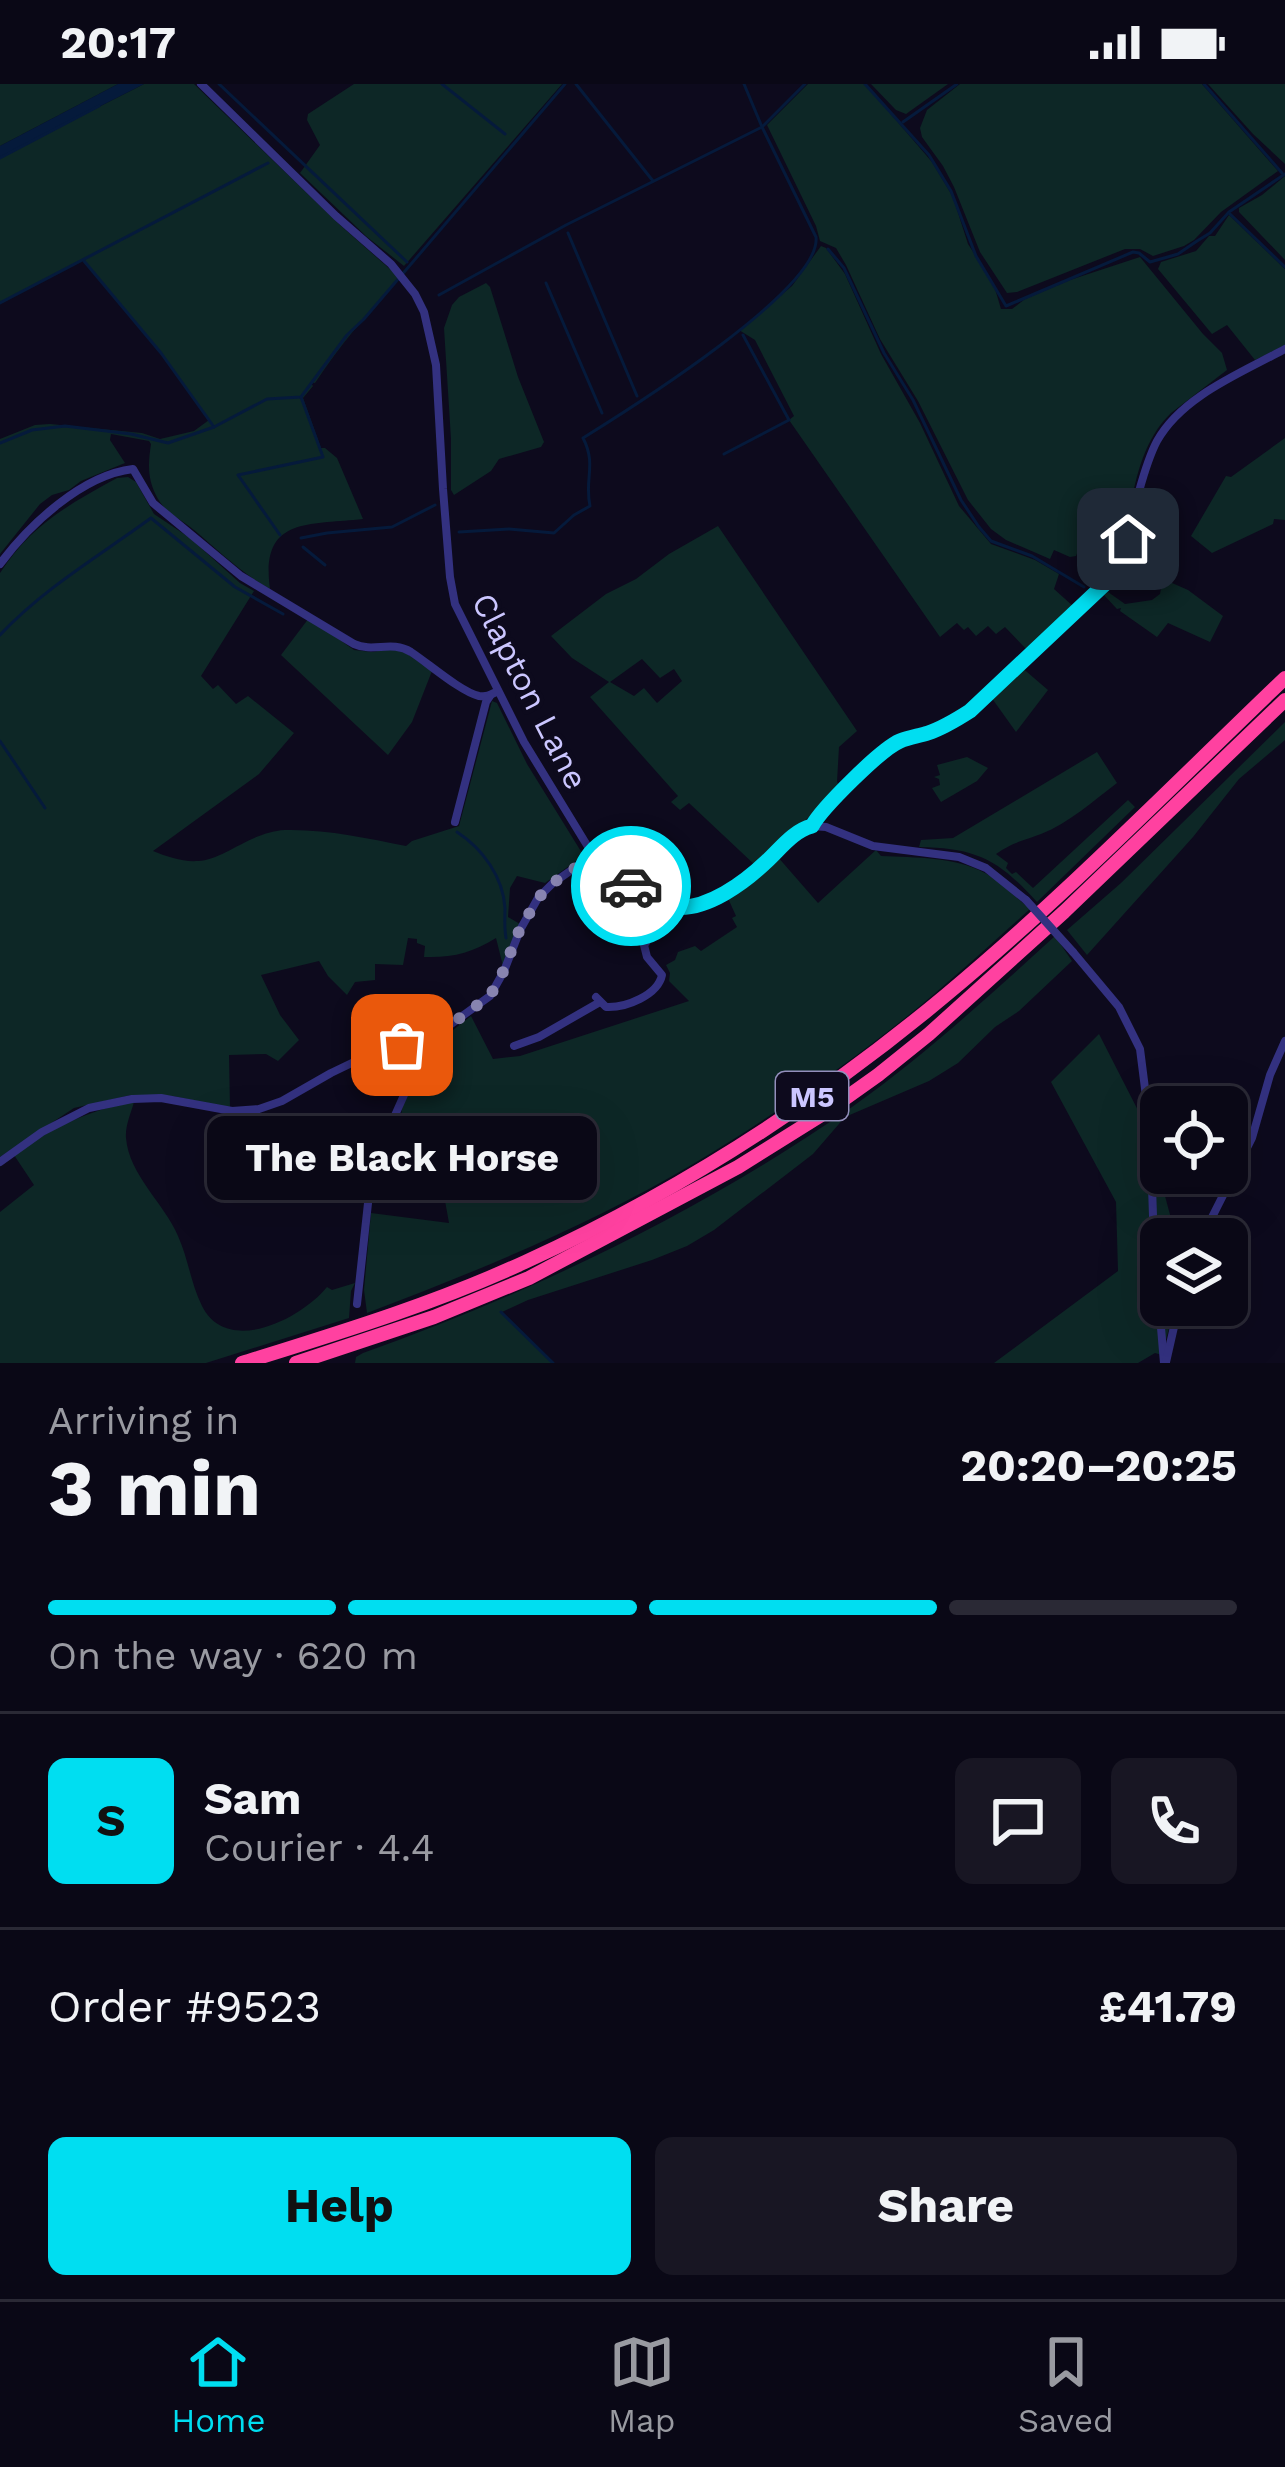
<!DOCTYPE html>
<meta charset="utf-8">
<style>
:root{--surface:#0a0816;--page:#181623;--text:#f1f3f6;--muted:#999aa1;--line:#2a2935;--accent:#00def1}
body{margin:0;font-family:"Work Sans",sans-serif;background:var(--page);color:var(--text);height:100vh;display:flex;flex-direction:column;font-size:45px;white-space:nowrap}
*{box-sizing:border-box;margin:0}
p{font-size:39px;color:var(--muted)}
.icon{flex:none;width:66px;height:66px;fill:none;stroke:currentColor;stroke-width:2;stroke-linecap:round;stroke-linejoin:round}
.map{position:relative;height:1279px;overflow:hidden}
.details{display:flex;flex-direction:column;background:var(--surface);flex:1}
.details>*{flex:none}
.controls{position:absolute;left:1140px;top:1002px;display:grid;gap:24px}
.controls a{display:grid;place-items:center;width:108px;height:108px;border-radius:18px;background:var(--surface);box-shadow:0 12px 48px #0002,0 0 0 3px var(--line);font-size:60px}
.pin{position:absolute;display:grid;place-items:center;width:102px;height:102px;color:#fff;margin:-51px;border-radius:24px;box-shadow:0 6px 18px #0006}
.courier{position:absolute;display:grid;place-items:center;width:120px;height:120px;margin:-60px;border:9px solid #00def1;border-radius:50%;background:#fff;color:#222;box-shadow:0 3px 15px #0007}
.bubble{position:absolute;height:84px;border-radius:18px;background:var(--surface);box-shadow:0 12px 48px #0002,0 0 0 3px var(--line);font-size:39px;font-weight:700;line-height:84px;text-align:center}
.summary em{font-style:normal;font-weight:700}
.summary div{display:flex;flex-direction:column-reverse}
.summary{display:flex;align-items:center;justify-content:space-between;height:204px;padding:0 48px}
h1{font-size:78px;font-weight:700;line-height:90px}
.bar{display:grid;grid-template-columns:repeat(4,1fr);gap:18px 12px;align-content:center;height:144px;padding:0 48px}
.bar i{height:15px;border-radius:9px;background:var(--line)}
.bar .active{background:var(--accent)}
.bar p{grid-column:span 4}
.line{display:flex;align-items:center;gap:30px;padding:0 48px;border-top:3px solid var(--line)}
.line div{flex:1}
.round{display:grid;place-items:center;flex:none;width:126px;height:126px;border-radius:18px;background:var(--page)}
.button{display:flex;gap:24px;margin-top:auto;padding:24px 48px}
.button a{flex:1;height:138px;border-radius:18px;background:var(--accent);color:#111;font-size:48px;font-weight:700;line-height:138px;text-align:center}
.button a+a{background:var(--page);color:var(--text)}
.status{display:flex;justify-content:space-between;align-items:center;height:84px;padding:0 60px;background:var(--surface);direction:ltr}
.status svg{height:33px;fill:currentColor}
.menu{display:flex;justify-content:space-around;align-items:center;height:168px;border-top:3px solid var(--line);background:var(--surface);font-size:33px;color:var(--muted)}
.menu a{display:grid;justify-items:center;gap:6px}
.menu .active{color:var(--accent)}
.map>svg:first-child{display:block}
</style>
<div class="status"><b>20:17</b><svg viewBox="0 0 49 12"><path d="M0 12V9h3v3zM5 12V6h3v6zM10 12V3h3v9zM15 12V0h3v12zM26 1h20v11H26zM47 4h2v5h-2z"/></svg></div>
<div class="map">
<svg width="1285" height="1279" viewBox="0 0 1285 1279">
<rect width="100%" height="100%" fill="#0d0a1d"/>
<!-- green -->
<g fill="#0d2726" fill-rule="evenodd">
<path d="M0,0H118L0,62Z"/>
<path d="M144,0H194L340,141L400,194C369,227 340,261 315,299L310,298L313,302L303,314L321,364H325L337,374L363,435C308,441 260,433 270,505C241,489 219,467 194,446C182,436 166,429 158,415C147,396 148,380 151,360L149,357L111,350L110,356L125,379L81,397L69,406L52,411L40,420L0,470V355L35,341L50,340L142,349L160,355L194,347L209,336L161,269L82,176L0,219V73Z"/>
<path d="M354,0H562L404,182L367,153L300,89L320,61L307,36L308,30Z"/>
<path d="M808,0H865L932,78L953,113L968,160L993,198L1001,225H1012L1025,215L1070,196L1140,173L1203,250L1222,269L1227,286L1171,329C1138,361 1133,410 1125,453C1116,461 1114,472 1106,482L1082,457L1076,472L1070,473L1054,466L1050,475L1006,456L991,445L968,416L918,317L880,255L846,181L836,164L820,157L816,142L767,41Z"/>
<path d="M871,0H948L906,30L896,26Z"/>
<path d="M960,0H1202L1278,87L1221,128L1194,156L1184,162L1153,172L1140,165H1125L1017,208L1007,209L980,168L954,103L943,82L922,53L920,44L927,26Z"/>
<path d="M1208,0H1285V80L1253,50Z"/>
<path d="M1285,92V176L1239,128V124L1262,111Z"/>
<path d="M1229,131L1285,185V261L1255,276L1227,241L1212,250L1158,185L1161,178L1196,167L1209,152H1215Z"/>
<path d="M821,162L826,164L845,190L881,270L920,339L959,422L991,460L1035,476L1059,490L1054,505L1074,523L1028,567L1005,543L996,550L988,542L976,552L968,543L964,546L957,539L940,553L789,336L794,332L755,256L739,246L792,202Z"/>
<path d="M486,199L490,203L518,293L544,358L541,363L499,375L491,387L454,411L451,406V355L444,244L452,221L459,213Z"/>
<path d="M1285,354V436L1274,435L1273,440L1212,469L1191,452L1226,392L1231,393Z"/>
<path d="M128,393L136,398L154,430L190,454L240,499L254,507L201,592L213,605L218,601L236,620L248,612L294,649L259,690L153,767C168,773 182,778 198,777C224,776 250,748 285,746C326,745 366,754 406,762L412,757L459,742L492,617L497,619L527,680L582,769L579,775L545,799L517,792L510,804L508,833L520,840L503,882L496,854C472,869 452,874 424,873L425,862L417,859V855L408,854L403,881L375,880V896L355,898L347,911L328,892L319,877L261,891L280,931L299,956L278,977L266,970L229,971L230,1024L173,1012L131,1011L74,1024L0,1073V489C31,441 68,421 117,394Z"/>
<path d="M718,442L857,647L839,663L837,698L841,703L756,782L689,719L680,726L671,718L678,712L590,613L609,598L572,574L551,552L606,510L636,495L669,470ZM642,575L660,594L674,585L682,597L657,619L644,604L634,612L610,598Z"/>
<path d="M1163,495L1188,506L1223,532L1210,558L1168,539L1157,553L1120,527L1121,524L1117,525L1104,511L1108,508L1125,520L1152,516L1160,510Z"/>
<path d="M309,534L354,566L372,568L391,565L406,569L432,587L412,638L388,671L281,571Z"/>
<path d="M1020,582L1048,606L1016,648L991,613Z"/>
<path d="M1285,638V656L1239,695L1193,753L1087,871L1067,846L1121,799Z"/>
<path d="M1097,668L1117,699C1093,717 1069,739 1041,750C1023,757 1013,758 996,770L1008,779L1006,784L1012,790L1016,788L1033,804L1128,716L1135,723L1037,818C999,776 977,764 919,763L921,756L953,754Z"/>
<path d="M967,673L988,684L977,697L941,718L932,704L940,701L939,695L934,693L940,691L937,681Z"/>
<path d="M876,766L881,772C916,774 953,772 985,789C1001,798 1015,813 1030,825C998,854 966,883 933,911C862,971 773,1032 693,1080C590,1141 478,1187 367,1229L364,1206L371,1129L449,1139L444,1111L399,1101L404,1070L401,1031L403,1021L430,964L471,932L493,975L520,972L689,917L669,897L670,889L666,881L675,876L678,868L695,862L701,867L737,843L732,834L736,832L727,812L747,801L777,772L818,819Z"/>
<path d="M1055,852L1072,877L1019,927L995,943L958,979L929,997L845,1033L813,1070L714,1146L687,1162L652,1176L528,1216L502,1228L553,1279H355L356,1273L363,1269C534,1208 702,1127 852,1023C924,972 989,912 1055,852Z"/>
<path d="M1099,950L1146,1042L1175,1149L1205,1142L1197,1155H1161V1221H1175L1162,1271L1155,1269L1138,1279H994L1118,1187L1116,1118L1051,998Z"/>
<path d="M134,1018C131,1029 125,1042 126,1054C129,1091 164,1119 178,1152C188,1174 191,1200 202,1222C228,1273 302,1234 327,1203L332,1206L355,1199L351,1207L349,1234L206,1279H0V1128L34,1101L14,1071C51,1044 88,1026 134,1018Z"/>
</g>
<!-- water -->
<path fill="#051a3b" d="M118,0H144L0,73V62Z"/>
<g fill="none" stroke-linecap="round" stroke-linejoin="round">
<!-- stream -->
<g stroke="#051a3b" stroke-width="3">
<path d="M219,0L407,178"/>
<path d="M442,0L505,50"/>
<path d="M576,0L653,97"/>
<path d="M865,0L929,71L951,107L976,172L1006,222L1133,168L1139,169L1150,178L1178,170L1197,157L1210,149L1229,128L1285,90"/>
<path d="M1204,0L1282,89"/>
<path d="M903,38L957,0"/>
<path d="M0,74L99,22"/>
<path d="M1230,130L1285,183"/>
<path d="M568,149L637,312"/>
<path d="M828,165L844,184L884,269L913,316L961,416L979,443L991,457L1032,472L1084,503"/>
<path d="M84,177L161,269L214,343"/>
<path d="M546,199L602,329"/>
<path d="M439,211L566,141L762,43L744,0"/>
<path d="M0,219L268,79"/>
<path d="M0,359L32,346L65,342L131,350L168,359L214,343L267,315L301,313L347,251L364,235L565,0"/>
<path d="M724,370L789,336L743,251"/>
<path d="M459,448L509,445L554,449L574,431L590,422C584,395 597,381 583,354C628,326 822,205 816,153L762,43L805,0"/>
<path d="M280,451L238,391L323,373L301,313"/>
<path d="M301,454L327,449L392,443L435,421"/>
<path d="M303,463L325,481"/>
<path d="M0,551C44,504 99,472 151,434L235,503L283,530"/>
<path d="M0,657L45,724"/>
<path d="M457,748C483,765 503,793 505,824C505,834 504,843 506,854"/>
<path d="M501,1228L553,1279"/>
</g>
<!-- minor -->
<g stroke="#333180" stroke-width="8">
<path d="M201,0L336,132L391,180L415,210L424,228L436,281L443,405L450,493L455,520L524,658L593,771L645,812L673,823L688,822L710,816L744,797L800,746L812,742"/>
<path d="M0,480C29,441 82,391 133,385L153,419L241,492L354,560C374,569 391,556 411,568C428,579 461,608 479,612C488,613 490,611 498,607"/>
<path d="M455,738L486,618L490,612"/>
<path d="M812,742L827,723L883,669L899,657L949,640L970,627L1107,498C1126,470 1129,442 1138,411C1143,393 1148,374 1157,357C1182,312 1241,289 1285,265"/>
<path d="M812,742L826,743L873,762L959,773L986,784L1026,816"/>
<path d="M1073,868L1119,923L1140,965L1150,1044L1154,1161L1164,1279"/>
<path d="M596,913L606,923C626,924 658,911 662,891L647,873L644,861L673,823"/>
<path d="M514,962L539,953L600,918"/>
<path d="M0,1078L42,1048L89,1024L132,1015L161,1014L232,1027L259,1025L282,1017L331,989L383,964L429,956L490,912L504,887L520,846L538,814L553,799L593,771"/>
<path d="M1201,1155L1252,1054L1270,991L1285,957"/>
<path d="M357,1220L369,1110L380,1065L428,957"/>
<path d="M1166,1278L1179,1221"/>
</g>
<!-- motorway -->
<g stroke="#ff41a0" stroke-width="14">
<path d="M242,1279C338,1249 434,1220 525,1178C676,1109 819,1017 946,911C1065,812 1174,700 1285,594"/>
<path d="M296,1279L434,1233L529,1194L738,1083L826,1028L878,991L929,950L1064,828L1285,616"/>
</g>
<!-- minor-bridge -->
<path stroke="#333180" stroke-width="8" d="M1026,816L1073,868"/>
</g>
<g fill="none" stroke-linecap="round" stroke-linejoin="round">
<!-- done -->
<path stroke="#8884b0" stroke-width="12" stroke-dasharray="0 21.6" d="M402,961L429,956L490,912L504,886L517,851L538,814L553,799L593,772L631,802"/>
<!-- route -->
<path stroke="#00def1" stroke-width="15" d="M631,802C644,811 658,821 674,823C707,827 745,798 767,777C781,764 793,747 812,742C822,724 881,665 900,657C909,653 919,652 928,649C943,644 956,636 970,627L1107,498L1120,479L1128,455"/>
</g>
<g text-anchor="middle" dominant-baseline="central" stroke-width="9" stroke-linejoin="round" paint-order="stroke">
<!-- shield labels -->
<rect fill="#0d0a1d" stroke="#928ebb" stroke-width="3" x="776" y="988" width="72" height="48" rx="9"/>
<g font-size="30" font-weight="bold" fill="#cbc6ff">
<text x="812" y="1012">M5</text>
</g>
<!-- street labels -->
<g font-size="33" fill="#cbc6ff" stroke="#0d0a1d">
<text transform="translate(530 607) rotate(63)">Clapton Lane</text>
</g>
</g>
</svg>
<div class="controls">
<a><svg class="icon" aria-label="locate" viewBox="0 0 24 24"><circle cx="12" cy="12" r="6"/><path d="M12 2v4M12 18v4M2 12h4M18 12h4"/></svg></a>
<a><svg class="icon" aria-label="layers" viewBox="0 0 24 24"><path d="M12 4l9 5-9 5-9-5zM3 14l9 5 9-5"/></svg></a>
</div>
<div class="pin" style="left:402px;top:961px;background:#ea580c"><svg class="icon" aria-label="bag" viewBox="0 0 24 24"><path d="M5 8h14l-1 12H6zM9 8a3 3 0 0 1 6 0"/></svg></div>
<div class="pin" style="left:1128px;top:455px;background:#1f2937"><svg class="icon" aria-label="home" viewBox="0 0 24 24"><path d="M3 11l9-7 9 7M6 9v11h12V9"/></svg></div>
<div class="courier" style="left:631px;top:802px"><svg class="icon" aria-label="car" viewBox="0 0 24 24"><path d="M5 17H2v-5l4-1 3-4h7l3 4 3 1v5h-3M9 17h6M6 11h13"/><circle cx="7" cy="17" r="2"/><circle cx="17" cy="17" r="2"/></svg></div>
<div class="bubble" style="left:207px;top:1032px;width:390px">The Black Horse</div>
</div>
<section class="details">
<div class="summary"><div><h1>3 min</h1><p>Arriving in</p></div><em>20:20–20:25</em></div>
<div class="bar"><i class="active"></i><i class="active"></i><i class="active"></i><i></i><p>On the way · 620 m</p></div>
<div class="line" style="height:216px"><b class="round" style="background:var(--accent);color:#111">S</b><div><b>Sam</b><p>Courier · 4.4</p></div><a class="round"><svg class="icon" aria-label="chat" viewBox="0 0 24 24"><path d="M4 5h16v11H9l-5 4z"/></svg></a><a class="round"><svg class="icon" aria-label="phone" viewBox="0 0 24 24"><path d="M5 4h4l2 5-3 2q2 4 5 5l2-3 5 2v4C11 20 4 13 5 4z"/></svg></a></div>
<div class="line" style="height:156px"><div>Order #9523</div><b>£41.79</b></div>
<div class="button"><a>Help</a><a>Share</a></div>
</section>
<nav class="menu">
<a class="active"><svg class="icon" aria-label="home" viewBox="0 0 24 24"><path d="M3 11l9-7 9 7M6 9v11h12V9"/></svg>Home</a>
<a><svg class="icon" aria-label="map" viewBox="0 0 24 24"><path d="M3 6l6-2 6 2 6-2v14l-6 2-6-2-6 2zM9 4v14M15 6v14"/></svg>Map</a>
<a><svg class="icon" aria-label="saved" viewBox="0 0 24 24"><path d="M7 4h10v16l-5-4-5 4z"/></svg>Saved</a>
</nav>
